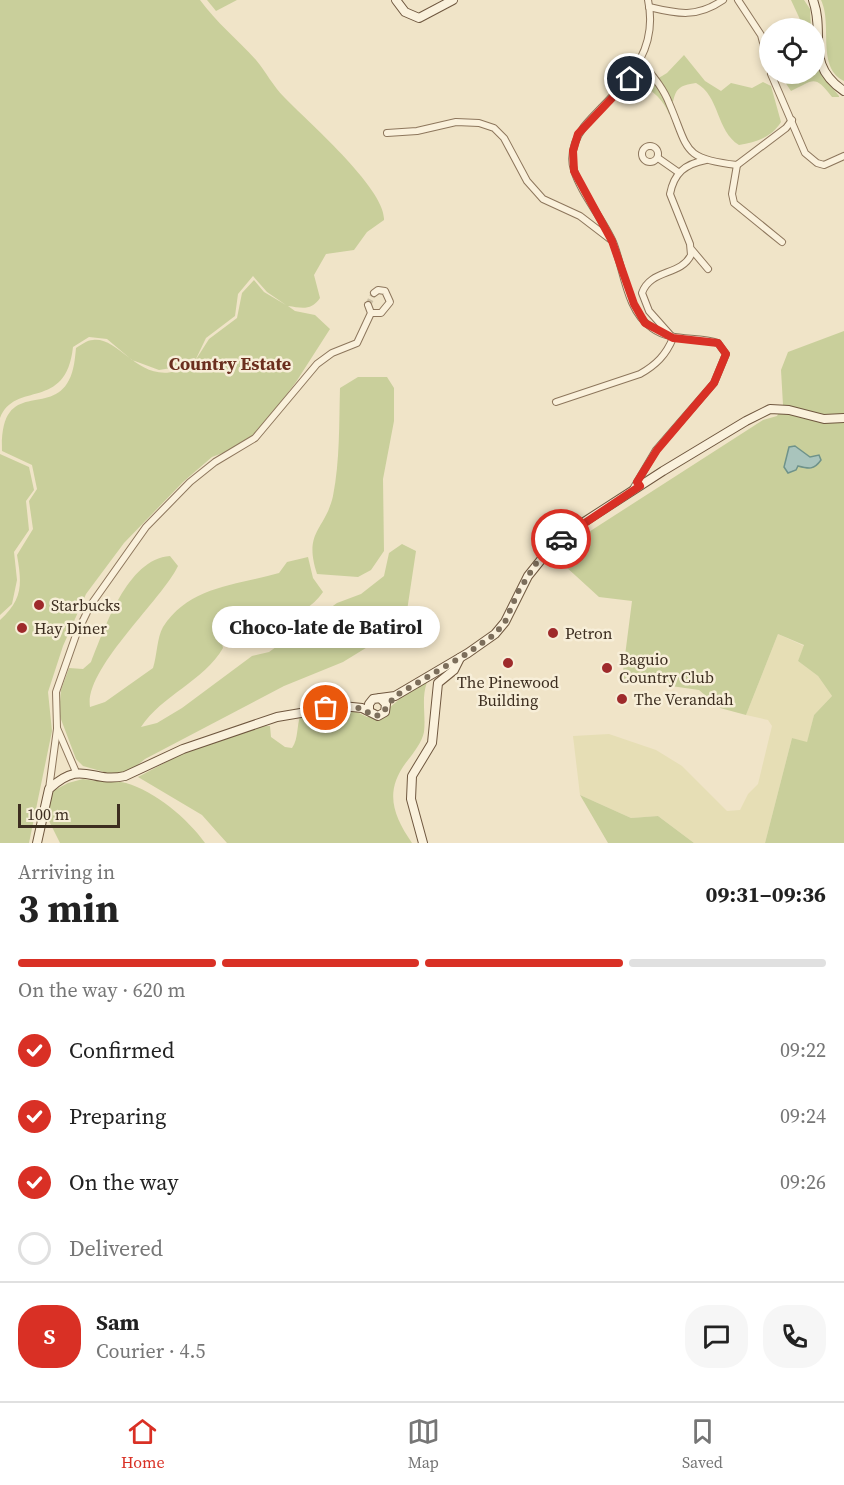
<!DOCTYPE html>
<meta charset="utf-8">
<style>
:root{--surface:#fff;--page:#f6f6f6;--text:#222;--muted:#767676;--line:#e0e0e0;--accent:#d93025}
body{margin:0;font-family:"Source Serif 4",serif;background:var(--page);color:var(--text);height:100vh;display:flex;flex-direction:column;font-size:22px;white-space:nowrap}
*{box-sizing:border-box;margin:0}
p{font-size:20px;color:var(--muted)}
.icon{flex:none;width:33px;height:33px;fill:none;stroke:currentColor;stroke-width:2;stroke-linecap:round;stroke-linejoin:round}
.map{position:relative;height:843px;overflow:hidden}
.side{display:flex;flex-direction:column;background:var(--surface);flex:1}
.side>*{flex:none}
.buttons{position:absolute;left:759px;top:18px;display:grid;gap:12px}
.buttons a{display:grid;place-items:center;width:66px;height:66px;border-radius:50%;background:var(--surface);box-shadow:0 3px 9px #0003;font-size:30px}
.scale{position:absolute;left:18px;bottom:15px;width:102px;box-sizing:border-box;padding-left:6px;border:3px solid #3d2e20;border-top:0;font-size:16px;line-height:21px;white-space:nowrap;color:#3d2e20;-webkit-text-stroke:4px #f7eed8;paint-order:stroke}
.pin{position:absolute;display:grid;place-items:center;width:51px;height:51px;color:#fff;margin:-26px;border:3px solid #fff;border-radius:50%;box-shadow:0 2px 6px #0007}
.courier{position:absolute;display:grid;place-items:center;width:60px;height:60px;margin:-30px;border:4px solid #d93025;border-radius:50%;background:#fff;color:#222;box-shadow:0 2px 8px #0007}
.bubble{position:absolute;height:42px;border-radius:21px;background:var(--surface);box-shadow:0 3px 9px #0003;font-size:20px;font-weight:700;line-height:42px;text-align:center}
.head em{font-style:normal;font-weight:700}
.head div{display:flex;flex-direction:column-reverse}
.head{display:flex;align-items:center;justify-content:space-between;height:102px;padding:0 18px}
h1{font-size:39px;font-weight:700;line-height:45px}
.bar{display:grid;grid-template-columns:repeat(4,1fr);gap:9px 6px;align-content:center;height:72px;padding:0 18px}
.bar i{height:8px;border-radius:4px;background:var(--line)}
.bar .current{background:var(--accent)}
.bar p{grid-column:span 4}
.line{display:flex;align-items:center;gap:15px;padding:0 18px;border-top:2px solid var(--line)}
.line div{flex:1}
.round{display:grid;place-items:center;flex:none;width:63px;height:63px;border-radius:24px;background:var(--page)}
ol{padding:0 18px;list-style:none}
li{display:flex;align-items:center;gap:18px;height:66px}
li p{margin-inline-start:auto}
li .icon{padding:6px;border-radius:50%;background:var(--accent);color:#fff;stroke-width:4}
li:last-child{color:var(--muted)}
li i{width:33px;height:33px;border:3px solid var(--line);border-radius:50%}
.tabs{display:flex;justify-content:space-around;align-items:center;height:84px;border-top:2px solid var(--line);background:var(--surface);font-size:16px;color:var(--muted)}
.tabs a{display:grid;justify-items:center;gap:3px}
.tabs .current{color:var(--accent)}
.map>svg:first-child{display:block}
</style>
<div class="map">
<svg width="844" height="843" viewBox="0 0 844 843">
<rect width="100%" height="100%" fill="#f0e4c8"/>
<!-- farmland -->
<path fill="#e6deb5" d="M778,634L804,646L798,661L818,676L832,696L814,715L807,743L792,738L765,843H694L658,816L631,818L580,795L573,736L609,734L656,750L682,766L727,811L740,810L748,794L758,784L772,726L768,720L746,715Z"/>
<!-- green -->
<g fill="#c9cf9b" fill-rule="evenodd">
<path d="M0,0H200C216,22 238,40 256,60C266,72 273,86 284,97C306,120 386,189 384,220L367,232L354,250L326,254L314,275L320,298C311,311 302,308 288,306L295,311L315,315L330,329L296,382L259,431L239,447L212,457L183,482L124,543L86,594L63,646L48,692L52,731L29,843H0V620C23,599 22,584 17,555L33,529L29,501L37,489L32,465L2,451C0,376 50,418 69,380C74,371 75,358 76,348C81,345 87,340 93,340C122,336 142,393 190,365L159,370L132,360L107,339L89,337L73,347C66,412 15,380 0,418ZM253,276L267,292L286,305L264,292L254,280L242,293L237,318L209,339L195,361L206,338L235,316L238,294Z"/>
<path d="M207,0H237L216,11Z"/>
<path d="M791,0H804L810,9L811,28H804Z"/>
<path d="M821,0H844V81C816,67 833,25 821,0Z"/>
<path d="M684,55L705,81L721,91L731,83L752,88L763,82L771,86L781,122C771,138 756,142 739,145C716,131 720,96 696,83C670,86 677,96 669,114C661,93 645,90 636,74L641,71L657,79L667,73Z"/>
<path d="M815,66L839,96V97H832C814,73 813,81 791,91L781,76L783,74H814Z"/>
<path d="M844,331V843H765L792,738L807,742L814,715L832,696L818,676L798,661L804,645L778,634L746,715L720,708L699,690L622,679L632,601L599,597L553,555L763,420L777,416L783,405L781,370L788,352Z"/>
<path d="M358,377H387L394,388V421L383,479L384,551L371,570L358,577L317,574C303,531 325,531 333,496C340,461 339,423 340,388Z"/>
<path d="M0,454L29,467L34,490L26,501L29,530L14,552L17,580L12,604L0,615Z"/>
<path d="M402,544L416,551L405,624L343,662L284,686L145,759L135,767L115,775L83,766L76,759L59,714L61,690L69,668L83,669L91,662C105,628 127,559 170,556L178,566C161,601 84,669 90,707L105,702L153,668C157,656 157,637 163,627C189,586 237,585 279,573L287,562L308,557L313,578L323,592C305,617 292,611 265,611C252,612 237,618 224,621L219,631L223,648C204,681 162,695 141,727L157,723L182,708L252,656L269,652L337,603L361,594L384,576L389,553Z"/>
<path d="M427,682C421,699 426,714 424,732C422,742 414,752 408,760C384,790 392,814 412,843H227L202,815L138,777C175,758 227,726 270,726L271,737L285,747L292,748C299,738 296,726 301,714L344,711L357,712L367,717L380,716L411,689Z"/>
<path d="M83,779C97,782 113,780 126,783C155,791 188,819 205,843H60L46,815L53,791L68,783Z"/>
<path d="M580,795L631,818L658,816L694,843H608Z"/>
</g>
<!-- water -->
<path fill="#a9c4bc" stroke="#6f938a" stroke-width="1.5" d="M795,446L810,457L819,455L821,460C814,470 809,469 798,466L796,470L788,473L784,467L789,447Z"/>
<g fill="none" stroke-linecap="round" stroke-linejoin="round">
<!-- street-tunnel -->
<path stroke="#ccc0a6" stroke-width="6" stroke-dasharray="6 3" stroke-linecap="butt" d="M368,305L374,293"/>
<defs>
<g id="street">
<path d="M738,0L761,35L770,69"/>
<path d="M649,7C678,14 697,18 723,0"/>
<path d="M640,60C651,74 663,87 669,103C689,149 681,159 737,165L786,128L792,120"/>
<path d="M771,74L805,153L817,163L824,165L844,156"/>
<path d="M387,133L417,131L456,122L479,123L494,128L504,138L527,181L543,199L580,216L610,239"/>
<circle cx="650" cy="154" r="8"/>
<path d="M658,158L678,172"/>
<path d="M737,165L732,194L734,203L782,242"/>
<path d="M692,250L708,269"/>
<path d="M371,313H381L390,302L385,291L378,290L374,293"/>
<path d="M556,402L640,374C656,365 666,355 673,338L649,311L642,293C650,269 681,276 691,255L690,244L670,194C674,173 685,164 706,160"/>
<path d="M633,489L656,450L714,383L726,354L718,343C696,336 671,342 652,328C626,311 624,269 613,242C603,219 580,192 574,170C571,161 572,152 575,143C580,128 591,119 602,107C632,76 658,47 648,0"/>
<path d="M76,772L57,728L56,692L76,635L90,606L146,527L190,482L215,462L255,438L317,364L332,353L357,343L371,313L368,305"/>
<path d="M49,789L57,729"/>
</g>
<g id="secondary">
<path d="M396,0L405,12L419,18L453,0"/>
<path d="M813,0C826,35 804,64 844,91"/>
<path d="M380,698L395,696L468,653L495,634L505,622L528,576L553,545L584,522L663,471L746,421L770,409L789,410L824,419L844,418"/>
<path d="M37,843L49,789C83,758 90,784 125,776L183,749L277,717L342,706L362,708L378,716L385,712L386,704L380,698L373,699L369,704V711"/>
<path d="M423,843L411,799L412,776L432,743L438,683L454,670L460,658"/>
</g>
</defs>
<!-- street casing -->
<use href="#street" stroke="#8d765c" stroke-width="8"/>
<!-- secondary casing -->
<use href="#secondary" stroke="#6f573f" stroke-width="10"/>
<!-- street -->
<use href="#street" stroke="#faf1dc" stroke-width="6"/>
<!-- secondary -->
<use href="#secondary" stroke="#faf1dc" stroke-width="8"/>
</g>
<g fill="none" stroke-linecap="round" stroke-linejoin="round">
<!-- done -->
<path stroke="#7c6e5b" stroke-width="6" stroke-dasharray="0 10.8" d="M326,708H362L373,716L381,715L395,696L468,653L495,634L505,622L518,592L537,562L561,539"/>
<!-- route -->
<path stroke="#d93025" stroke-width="8" d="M561,539L640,486L637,482L657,450L714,383L726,354L718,343L673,338L645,323L634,304L612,241L574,171L573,151L578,134L630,79"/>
</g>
<!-- markers -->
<g fill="#9e2a2b" stroke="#f7eed8" stroke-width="2">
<circle cx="39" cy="605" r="6"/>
<circle cx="22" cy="628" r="6"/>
<circle cx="553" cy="633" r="6"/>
<circle cx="508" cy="663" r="6"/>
<circle cx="607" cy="668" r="6"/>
<circle cx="622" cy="699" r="6"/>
</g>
<g text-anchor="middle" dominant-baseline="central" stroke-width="5" stroke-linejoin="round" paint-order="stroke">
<!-- poi labels -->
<g font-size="16" fill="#3d2e20" stroke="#f7eed8" text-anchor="start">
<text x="51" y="605">Starbucks</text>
<text x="34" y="628">Hay Diner</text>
<text x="565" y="633">Petron</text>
<text x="619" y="659">Baguio<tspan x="619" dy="18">Country Club</tspan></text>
<text x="508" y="682" text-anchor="middle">The Pinewood<tspan x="508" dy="18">Building</tspan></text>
<text x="634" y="699">The Verandah</text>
</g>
<!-- neighbourhood labels -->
<g font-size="18" font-weight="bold" fill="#6b2e1e" stroke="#f7eed8">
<text x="230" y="363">Country Estate</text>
</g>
</g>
</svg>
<div class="buttons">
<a><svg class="icon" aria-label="locate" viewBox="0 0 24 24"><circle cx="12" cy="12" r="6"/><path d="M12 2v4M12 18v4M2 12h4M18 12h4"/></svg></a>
</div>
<div class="scale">100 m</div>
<div class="pin" style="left:326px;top:708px;background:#ea580c"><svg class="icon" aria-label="bag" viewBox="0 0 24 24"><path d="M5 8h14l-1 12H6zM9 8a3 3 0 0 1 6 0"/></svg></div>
<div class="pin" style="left:630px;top:79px;background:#1f2937"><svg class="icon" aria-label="home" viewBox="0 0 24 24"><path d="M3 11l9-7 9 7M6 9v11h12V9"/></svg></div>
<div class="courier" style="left:561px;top:539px"><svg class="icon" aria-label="car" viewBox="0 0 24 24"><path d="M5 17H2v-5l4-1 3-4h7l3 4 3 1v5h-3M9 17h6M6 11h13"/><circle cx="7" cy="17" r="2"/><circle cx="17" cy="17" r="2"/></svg></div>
<div class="bubble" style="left:212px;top:606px;width:228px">Choco-late de Batirol</div>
</div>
<section class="side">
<div class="head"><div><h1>3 min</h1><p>Arriving in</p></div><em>09:31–09:36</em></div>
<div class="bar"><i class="current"></i><i class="current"></i><i class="current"></i><i></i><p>On the way · 620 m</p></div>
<ol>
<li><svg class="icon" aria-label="check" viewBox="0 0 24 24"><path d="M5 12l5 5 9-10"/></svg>Confirmed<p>09:22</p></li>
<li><svg class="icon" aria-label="check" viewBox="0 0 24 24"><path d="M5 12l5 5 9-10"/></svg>Preparing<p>09:24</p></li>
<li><svg class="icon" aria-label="check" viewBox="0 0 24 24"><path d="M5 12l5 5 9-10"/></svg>On the way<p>09:26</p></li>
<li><i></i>Delivered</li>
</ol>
<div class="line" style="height:108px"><b class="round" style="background:var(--accent);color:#fff">S</b><div><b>Sam</b><p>Courier · 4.5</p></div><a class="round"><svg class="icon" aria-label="chat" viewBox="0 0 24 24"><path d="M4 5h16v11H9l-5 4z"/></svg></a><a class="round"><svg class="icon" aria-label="phone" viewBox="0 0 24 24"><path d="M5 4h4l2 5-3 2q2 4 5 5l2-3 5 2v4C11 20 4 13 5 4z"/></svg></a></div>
</section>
<nav class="tabs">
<a class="current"><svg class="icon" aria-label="home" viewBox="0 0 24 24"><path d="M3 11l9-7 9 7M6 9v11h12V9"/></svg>Home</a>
<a><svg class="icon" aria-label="map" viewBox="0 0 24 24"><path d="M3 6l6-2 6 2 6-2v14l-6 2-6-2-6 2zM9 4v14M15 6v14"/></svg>Map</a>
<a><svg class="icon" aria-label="saved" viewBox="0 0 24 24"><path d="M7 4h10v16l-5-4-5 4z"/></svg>Saved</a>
</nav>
